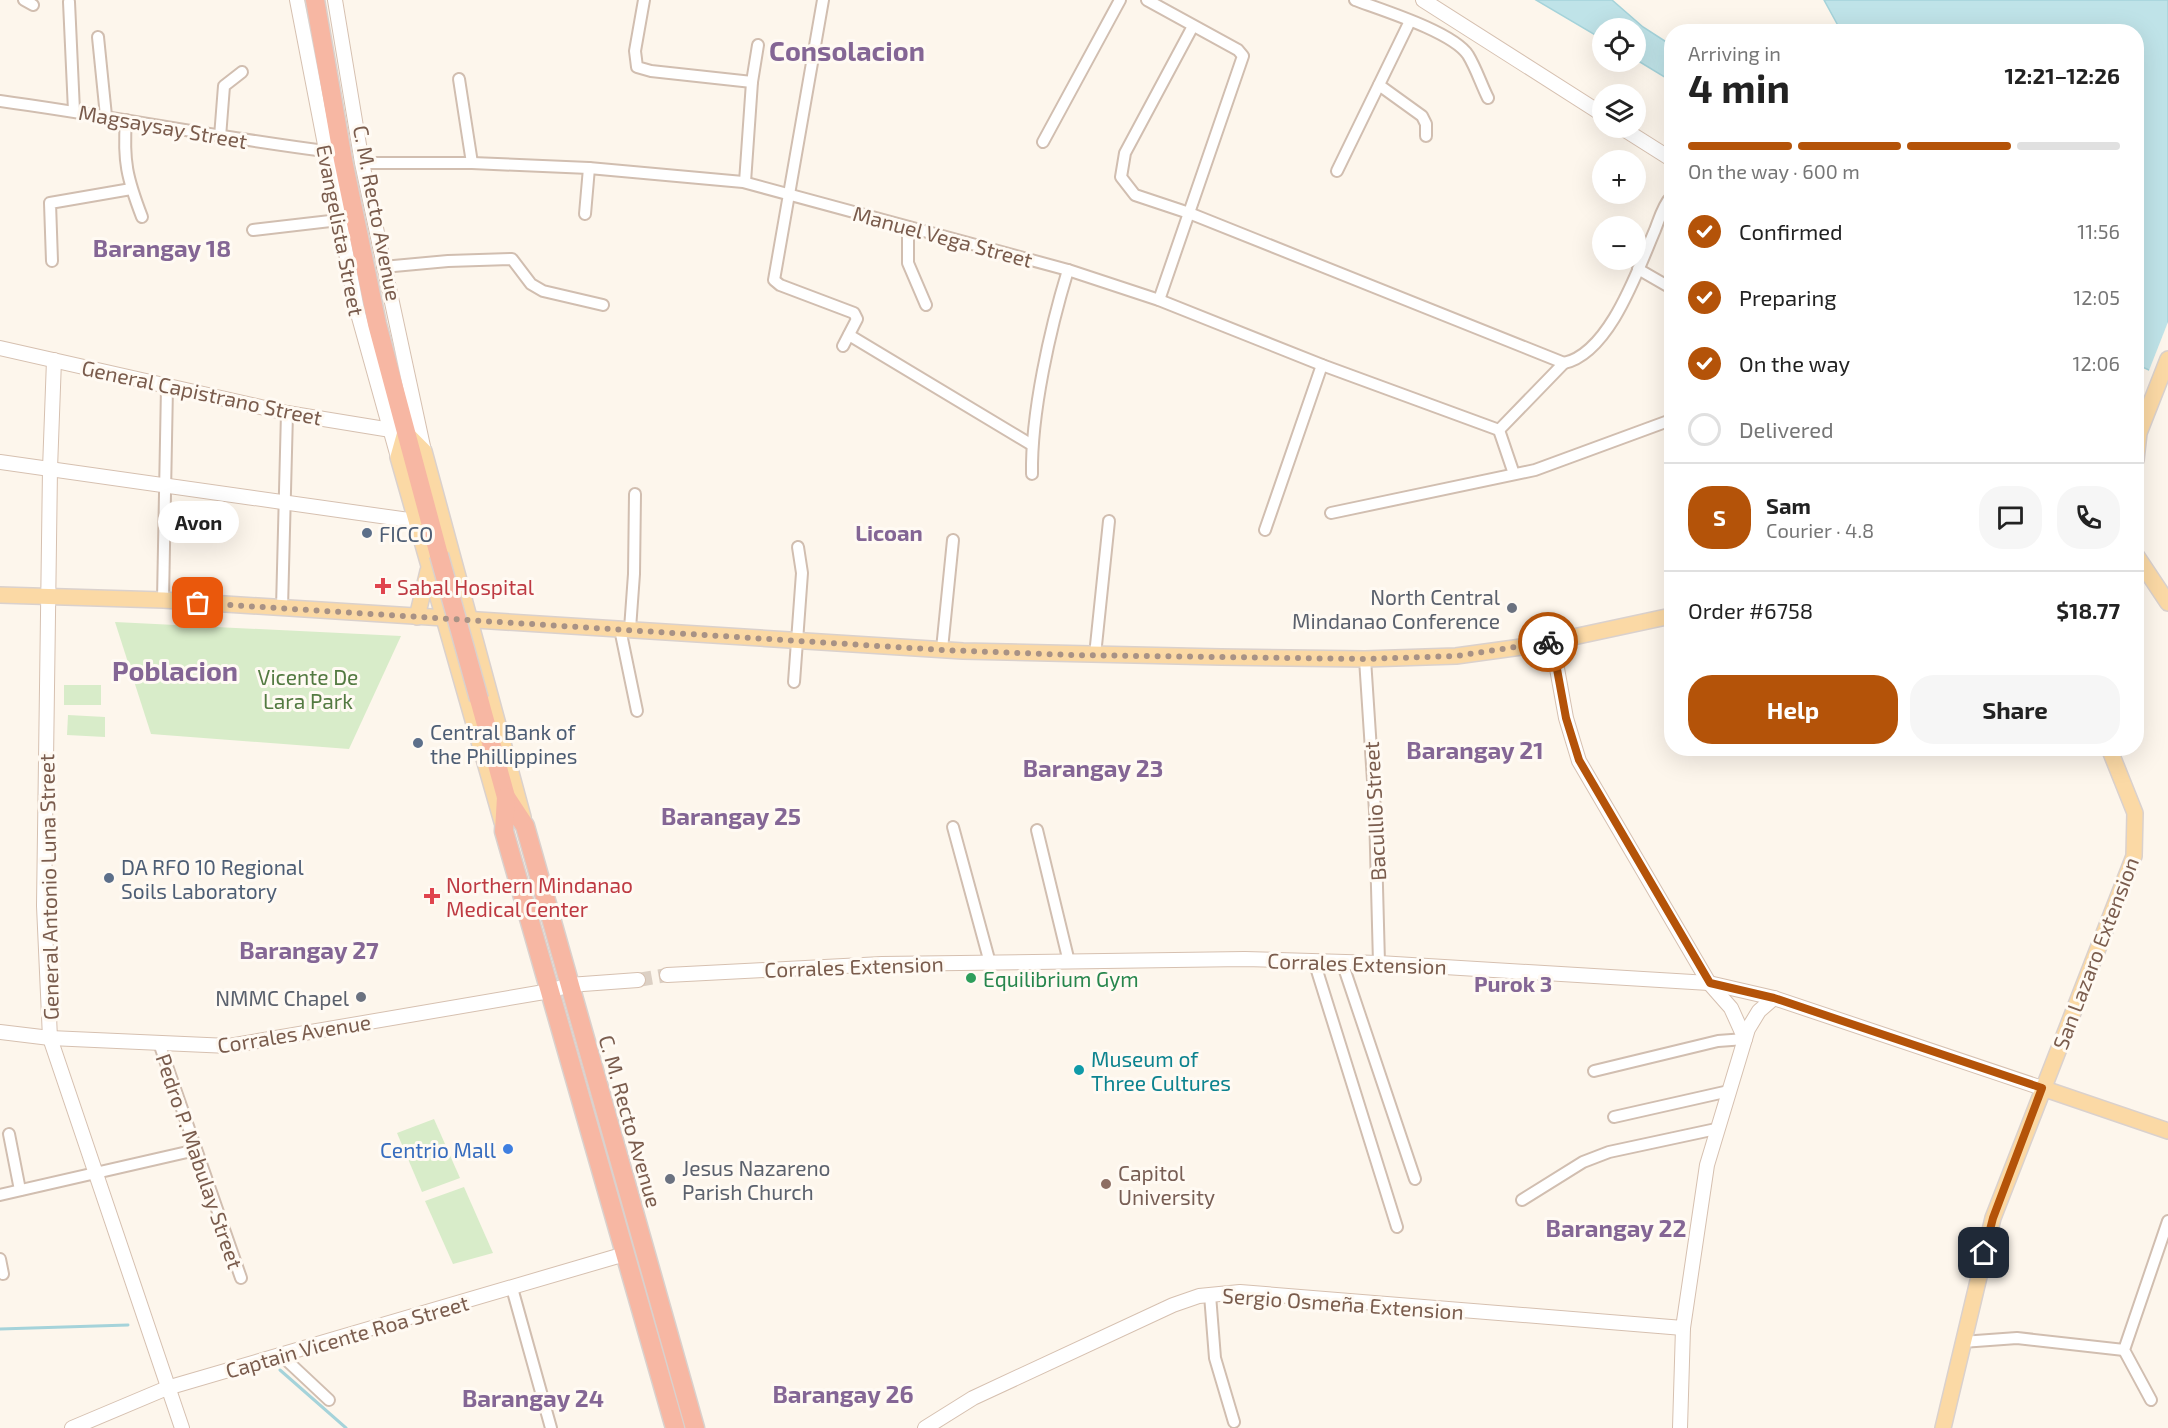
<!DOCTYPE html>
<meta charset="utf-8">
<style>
:root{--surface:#fff;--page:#f6f6f6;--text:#222;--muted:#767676;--line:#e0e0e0;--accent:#b45309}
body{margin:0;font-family:"Exo 2",sans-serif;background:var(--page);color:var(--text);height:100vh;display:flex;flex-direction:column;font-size:22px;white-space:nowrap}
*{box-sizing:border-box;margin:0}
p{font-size:20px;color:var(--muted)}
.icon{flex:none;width:33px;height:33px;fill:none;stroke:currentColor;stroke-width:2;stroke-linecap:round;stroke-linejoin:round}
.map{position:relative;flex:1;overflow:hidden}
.panel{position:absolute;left:1664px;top:24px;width:480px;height:732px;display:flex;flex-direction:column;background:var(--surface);border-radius:24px;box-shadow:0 6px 24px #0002}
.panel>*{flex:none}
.tools{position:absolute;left:1592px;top:18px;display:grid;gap:12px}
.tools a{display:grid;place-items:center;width:54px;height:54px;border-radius:50%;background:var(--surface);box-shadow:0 6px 24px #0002;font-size:30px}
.pin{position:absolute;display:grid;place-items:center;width:51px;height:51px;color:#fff;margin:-26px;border-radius:12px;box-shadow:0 3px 9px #0006}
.courier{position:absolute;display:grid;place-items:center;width:60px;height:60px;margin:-30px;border:4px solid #b45309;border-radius:50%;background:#fff;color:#222;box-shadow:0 2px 8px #0007}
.bubble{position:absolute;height:42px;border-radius:21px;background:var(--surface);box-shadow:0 6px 24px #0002;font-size:20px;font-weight:700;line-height:42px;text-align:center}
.head em{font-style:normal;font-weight:700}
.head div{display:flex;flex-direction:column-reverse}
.head{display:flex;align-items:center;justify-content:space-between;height:102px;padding:0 24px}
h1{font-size:39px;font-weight:700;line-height:45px}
.bar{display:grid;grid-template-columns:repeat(4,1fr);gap:9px 6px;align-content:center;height:72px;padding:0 24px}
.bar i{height:8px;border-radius:4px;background:var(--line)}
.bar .active{background:var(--accent)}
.bar p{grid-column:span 4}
.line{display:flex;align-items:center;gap:15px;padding:0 24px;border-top:2px solid var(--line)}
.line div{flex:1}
.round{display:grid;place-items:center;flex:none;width:63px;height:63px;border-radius:24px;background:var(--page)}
ol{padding:0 24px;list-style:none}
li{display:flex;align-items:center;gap:18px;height:66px}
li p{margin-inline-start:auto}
li .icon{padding:6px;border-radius:50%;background:var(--accent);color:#fff;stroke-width:4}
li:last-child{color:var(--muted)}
li i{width:33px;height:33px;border:3px solid var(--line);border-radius:50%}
.button{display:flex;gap:12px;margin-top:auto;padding:12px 24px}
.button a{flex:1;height:69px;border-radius:24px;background:var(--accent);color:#fff;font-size:24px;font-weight:700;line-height:69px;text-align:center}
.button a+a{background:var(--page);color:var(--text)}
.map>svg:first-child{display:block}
</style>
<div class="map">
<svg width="2168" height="1428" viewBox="0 0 2168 1428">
<rect width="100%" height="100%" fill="#fdf6ec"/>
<!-- green -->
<g fill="#d8ecc9">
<path d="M115,622L401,636L349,749L151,734Z"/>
<rect x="64" y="685" width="37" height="20"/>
<path d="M68,715L105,717V737L67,735Z"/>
<path d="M434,1119L460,1178L422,1192L397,1133Z"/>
<path d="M464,1187L493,1253L453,1264L425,1201Z"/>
</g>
<!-- water -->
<g fill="#bfe3e8" stroke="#a5d3da" stroke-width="1.5">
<path d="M1536,0H1612L1643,27L1671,45V81L1635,59V28H1602V39Z"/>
<path d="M1824,0H2168V379L2136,364V32L1841,31Z"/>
</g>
<!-- pier -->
<path fill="#fdf6ec" d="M2168,322V382L2148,373Z"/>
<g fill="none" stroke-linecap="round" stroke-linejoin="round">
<!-- stream -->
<g stroke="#a5d3da" stroke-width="3">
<path d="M0,1329L128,1325"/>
<path d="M280,1370L346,1428"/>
</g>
<!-- secondary-tunnel -->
<path stroke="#dcd0c4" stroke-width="14" stroke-dasharray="14 7" stroke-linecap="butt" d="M638,980L667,975"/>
<defs>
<g id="street">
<path d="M24,0L33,5"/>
<path d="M644,0L635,51L637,67L651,71L752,82"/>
<path d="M823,0L774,280L780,285L854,313L857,319L843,346"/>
<path d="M1147,0L1238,50L1243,56L1159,300"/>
<path d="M1355,0C1382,10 1453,32 1468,55C1476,68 1481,84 1488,98"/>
<path d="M69,2L74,111"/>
<path d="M1193,26L1125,153L1121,177L1135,195L1189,213L1564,363L1499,430"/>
<path d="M98,37L106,116"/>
<path d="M459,79L472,163"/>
<path d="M1379,85L1422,116L1426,124V136"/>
<path d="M0,101C109,116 216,137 325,151"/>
<path d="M126,120C123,161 127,178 142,217"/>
<path d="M220,137L224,86L242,72"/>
<path d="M1043,142L1120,0"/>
<path d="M362,163H472L589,168L743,182L1068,270L1159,300L1322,365L1499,430"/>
<path d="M1337,171L1410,21"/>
<path d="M745,182L752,82L758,45"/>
<path d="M585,214L589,168"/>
<path d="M908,227V263L926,305"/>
<path d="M253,230L339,220"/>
<path d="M52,261L50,203L131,189"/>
<path d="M383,267L448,261L512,259L531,284L543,291L603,305"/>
<path d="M1638,269L1671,288"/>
<path d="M849,335L1032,445"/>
<path d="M1564,363C1610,353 1638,269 1655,230C1659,220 1663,205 1671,197"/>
<path d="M1499,430L1514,474"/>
<path d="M1032,474C1031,413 1050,329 1068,270"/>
<path d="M1331,513L1535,470L1671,420"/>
<path d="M1265,530L1322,365"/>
<path d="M163,600L167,387"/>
<path d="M282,608L287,413"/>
<path d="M620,629L637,711"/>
<path d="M630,629L634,574L635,494"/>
<path d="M942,649L953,540"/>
<path d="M1095,655L1109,521"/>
<path d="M1365,659L1375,811L1379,963"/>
<path d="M794,682L802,573L798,547"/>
<path d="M953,827L990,963"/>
<path d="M1037,830L1069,962"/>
<path d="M1314,961L1397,1227"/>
<path d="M1342,962L1415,1179"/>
<path d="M159,1043L241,1278"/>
<path d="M1594,1071L1718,1041L1745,1039"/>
<path d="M1614,1117L1729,1091"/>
<path d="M9,1134L20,1190"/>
<path d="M0,1195L196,1150"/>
<path d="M1522,1200L1583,1162L1609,1152L1716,1129"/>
<path d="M0,1259L3,1274"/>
<path d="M512,1288L551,1428"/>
<path d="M1210,1295L1215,1358L1234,1422"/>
<path d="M1962,1342L2017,1338L2124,1350"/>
<path d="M281,1355L329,1400"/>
<path d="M2151,1400L2124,1350L2168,1221"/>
</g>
<g id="secondary">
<path d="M297,0L357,310L398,457"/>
<path d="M335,0L362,163L424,451"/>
<path d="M1423,0L1602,114"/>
<path d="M1622,128L1671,159"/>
<path d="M0,348L287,413L397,431"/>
<path d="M54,360L50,469L44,906L50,1038L182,1428"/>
<path d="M0,462L416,521"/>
<path d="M1552,641L1566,718L1579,761L1709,983L1731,1008L1745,1039"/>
<path d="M667,975L882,964L1245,959L1379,963L1709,983L1774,998L2042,1088"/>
<path d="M0,1032L50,1038L229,1046L550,991L569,985L638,980"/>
<path d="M72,1428L167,1388L625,1254"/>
<path d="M925,1428L973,1398L1173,1305L1199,1296L1240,1292L1683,1328"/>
<path d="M1680,1428L1683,1328L1707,1165L1748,1029L1759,1011L1774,998"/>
</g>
<g id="primary">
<path d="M405,432L398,457L502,822"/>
<path d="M406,433L424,451L523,817"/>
<path d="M2136,460L2139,433L2168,359"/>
<path d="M2136,555L2168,603"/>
<path d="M0,595L163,600L963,651L1221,657L1365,659L1456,656L1536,645L1671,616"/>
<path d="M417,617L428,571"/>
<path d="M2042,1088L2168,1131"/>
<path d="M1943,1428L1993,1218L2134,856L2135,813L2109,748"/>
</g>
<g id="highway">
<path d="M315,0L343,160L377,324L439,555"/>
<path d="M479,699L506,797L525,826L695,1428"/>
<path d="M506,797L504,831L675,1428"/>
</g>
</defs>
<!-- street casing -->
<use href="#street" stroke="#d1beb0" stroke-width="14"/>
<!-- secondary casing -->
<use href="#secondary" stroke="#d6c0b0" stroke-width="16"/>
<!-- primary casing -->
<use href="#primary" stroke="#dad1cd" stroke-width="18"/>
<!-- highway casing -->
<use href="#highway" stroke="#dad1cd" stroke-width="21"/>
<!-- street -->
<use href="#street" stroke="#fff" stroke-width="10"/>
<!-- secondary -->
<use href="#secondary" stroke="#fff" stroke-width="14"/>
<!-- primary -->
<use href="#primary" stroke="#fbd9a5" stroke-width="15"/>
<!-- highway -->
<use href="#highway" stroke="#f7b7a3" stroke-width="18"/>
<defs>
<path id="highway-bridge" d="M439,555L479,699"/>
</defs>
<!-- highway-bridge casing -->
<use href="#highway-bridge" stroke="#dad1cd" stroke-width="21" stroke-linecap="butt"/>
<!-- highway-bridge -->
<use href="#highway-bridge" stroke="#f7b7a3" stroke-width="18"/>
</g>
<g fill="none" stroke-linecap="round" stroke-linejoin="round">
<!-- done -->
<path stroke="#a89285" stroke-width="6" stroke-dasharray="0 10.8" d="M198,603L942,650L1071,655L1365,659L1456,656L1548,642"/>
<!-- route -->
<path stroke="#b45309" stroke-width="8" d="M1548,642H1552L1566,718L1579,760L1710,983L1774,998L2042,1088L1993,1218L1984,1253"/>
</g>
<!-- markers -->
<g fill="#5c6f8a" stroke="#fffaf3" stroke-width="2">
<circle cx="367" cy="533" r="6"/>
<circle cx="418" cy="743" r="6"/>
<circle cx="109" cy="878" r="6"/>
</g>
<g fill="#e0444e" stroke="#fffaf3" stroke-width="2">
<path d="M380 577h6v6h6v6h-6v6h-6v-6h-6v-6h6z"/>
<path d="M429 887h6v6h6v6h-6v6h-6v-6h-6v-6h6z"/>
</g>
<g fill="#6b7280" stroke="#fffaf3" stroke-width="2">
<circle cx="1512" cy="608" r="6"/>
<circle cx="361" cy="997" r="6"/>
<circle cx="670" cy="1179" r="6"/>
</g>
<circle fill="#2e9e5b" stroke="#fffaf3" stroke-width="2" cx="971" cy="978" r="6"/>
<circle fill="#0f9aa8" stroke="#fffaf3" stroke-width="2" cx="1079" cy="1070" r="6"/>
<circle fill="#3f7fe0" stroke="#fffaf3" stroke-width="2" cx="508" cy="1149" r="6"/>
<circle fill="#8d6e63" stroke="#fffaf3" stroke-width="2" cx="1106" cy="1184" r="6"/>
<g text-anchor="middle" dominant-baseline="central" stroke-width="6" stroke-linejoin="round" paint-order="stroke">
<!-- street labels -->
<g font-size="21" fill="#7a5c4d" stroke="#fffaf3">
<text transform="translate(163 126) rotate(10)">Magsaysay Street</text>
<text transform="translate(378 213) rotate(79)">C. M. Recto Avenue</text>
<text transform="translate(341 230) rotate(79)">Evangelista Street</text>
<text transform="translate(943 236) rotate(15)">Manuel Vega Street</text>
<text transform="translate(202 392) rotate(12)">General Capistrano Street</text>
<text transform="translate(1374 811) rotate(-93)">Bacullio Street</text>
<text transform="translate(48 887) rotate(-91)">General Antonio Luna Street</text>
<text transform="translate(2095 953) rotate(-69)">San Lazaro Extension</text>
<text transform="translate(1357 963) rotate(2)">Corrales Extension</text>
<text transform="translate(854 966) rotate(-2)">Corrales Extension</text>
<text transform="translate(294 1033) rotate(-9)">Corrales Avenue</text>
<text transform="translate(631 1121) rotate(74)">C. M. Recto Avenue</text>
<text transform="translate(200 1161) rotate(71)">Pedro P. Mabulay Street</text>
<text transform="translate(1343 1303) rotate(4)">Sergio Osmeña Extension</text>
<text transform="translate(347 1336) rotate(-16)">Captain Vicente Roa Street</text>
</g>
<!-- service labels -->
<g font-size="21" fill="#4e5e75" stroke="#fffaf3" text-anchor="start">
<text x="379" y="533">FICCO</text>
<text x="430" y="731">Central Bank of<tspan x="430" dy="24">the Phillippines</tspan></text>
<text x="121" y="866">DA RFO 10 Regional<tspan x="121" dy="24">Soils Laboratory</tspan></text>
</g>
<!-- health labels -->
<g font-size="21" fill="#be3a42" stroke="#fffaf3" text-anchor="start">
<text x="397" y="586">Sabal Hospital</text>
<text x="446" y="884">Northern Mindanao<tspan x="446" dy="24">Medical Center</tspan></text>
</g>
<!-- worship labels -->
<g font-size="21" fill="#5b616d" stroke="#fffaf3" text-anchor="end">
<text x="1500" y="596">North Central<tspan x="1500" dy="24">Mindanao Conference</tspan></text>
<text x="349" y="997">NMMC Chapel</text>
<text x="682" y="1167" text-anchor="start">Jesus Nazareno<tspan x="682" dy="24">Parish Church</tspan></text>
</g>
<!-- park labels -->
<g font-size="21" fill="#537a41" stroke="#fffaf3">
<text x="308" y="676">Vicente De<tspan x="308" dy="24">Lara Park</tspan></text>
</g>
<!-- leisure labels -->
<g font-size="21" fill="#27864d" stroke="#fffaf3" text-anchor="start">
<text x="983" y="978">Equilibrium Gym</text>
</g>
<!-- culture labels -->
<g font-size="21" fill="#0d838f" stroke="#fffaf3" text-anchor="start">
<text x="1091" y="1058">Museum of<tspan x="1091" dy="24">Three Cultures</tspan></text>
</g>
<!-- shop labels -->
<g font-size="21" fill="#366cbe" stroke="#fffaf3" text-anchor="end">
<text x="496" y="1149">Centrio Mall</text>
</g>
<!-- education labels -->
<g font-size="21" fill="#785e54" stroke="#fffaf3" text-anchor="start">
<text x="1118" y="1172">Capitol<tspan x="1118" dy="24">University</tspan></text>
</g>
<!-- neighbourhood labels -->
<g font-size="22" font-weight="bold" fill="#846695" stroke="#fffaf3">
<text x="889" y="532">Licoan</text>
<text x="1513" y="983">Purok 3</text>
</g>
<!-- quarter labels -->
<g font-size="24" font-weight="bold" fill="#846695" stroke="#fffaf3">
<text x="162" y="247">Barangay 18</text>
<text x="1475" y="749">Barangay 21</text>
<text x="1093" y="767">Barangay 23</text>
<text x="731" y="815">Barangay 25</text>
<text x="309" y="949">Barangay 27</text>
<text x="1616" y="1227">Barangay 22</text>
<text x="843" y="1393">Barangay 26</text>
<text x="533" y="1397">Barangay 24</text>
</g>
<!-- district labels -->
<g font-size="27" font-weight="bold" fill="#846695" stroke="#fffaf3">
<text x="847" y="50">Consolacion</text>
<text x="175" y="670">Poblacion</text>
</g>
</g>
</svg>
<div class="tools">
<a><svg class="icon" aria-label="locate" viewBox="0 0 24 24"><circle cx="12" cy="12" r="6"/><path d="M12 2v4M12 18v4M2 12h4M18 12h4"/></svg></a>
<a><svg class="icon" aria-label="layers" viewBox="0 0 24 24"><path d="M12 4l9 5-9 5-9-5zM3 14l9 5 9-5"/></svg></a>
<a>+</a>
<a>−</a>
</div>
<div class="pin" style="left:198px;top:603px;background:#ea580c"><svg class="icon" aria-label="bag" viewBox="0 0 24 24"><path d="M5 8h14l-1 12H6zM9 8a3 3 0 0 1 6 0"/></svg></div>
<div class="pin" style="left:1984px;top:1253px;background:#1f2937"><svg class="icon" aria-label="home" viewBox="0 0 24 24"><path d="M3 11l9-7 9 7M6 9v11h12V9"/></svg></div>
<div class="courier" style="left:1548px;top:642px"><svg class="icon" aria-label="bike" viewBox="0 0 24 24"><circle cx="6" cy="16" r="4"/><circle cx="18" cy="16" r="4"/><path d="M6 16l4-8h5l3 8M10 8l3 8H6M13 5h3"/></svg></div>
<div class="bubble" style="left:158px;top:501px;width:81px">Avon</div>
<section class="panel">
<div class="head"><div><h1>4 min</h1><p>Arriving in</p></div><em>12:21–12:26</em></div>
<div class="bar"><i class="active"></i><i class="active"></i><i class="active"></i><i></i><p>On the way · 600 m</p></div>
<ol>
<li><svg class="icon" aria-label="check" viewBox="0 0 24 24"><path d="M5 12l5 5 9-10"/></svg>Confirmed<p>11:56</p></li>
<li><svg class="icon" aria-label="check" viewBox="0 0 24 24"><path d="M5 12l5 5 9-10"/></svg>Preparing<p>12:05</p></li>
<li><svg class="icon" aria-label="check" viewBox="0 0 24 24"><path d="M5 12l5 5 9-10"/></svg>On the way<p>12:06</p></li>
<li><i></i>Delivered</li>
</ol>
<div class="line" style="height:108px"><b class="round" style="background:var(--accent);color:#fff">S</b><div><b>Sam</b><p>Courier · 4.8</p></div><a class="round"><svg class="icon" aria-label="chat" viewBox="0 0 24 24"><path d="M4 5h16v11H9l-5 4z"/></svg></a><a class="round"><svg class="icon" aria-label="phone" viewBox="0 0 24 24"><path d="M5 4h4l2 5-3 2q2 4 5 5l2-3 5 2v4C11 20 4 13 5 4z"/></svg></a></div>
<div class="line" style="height:78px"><div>Order #6758</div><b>$18.77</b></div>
<div class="button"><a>Help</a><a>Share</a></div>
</section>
</div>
